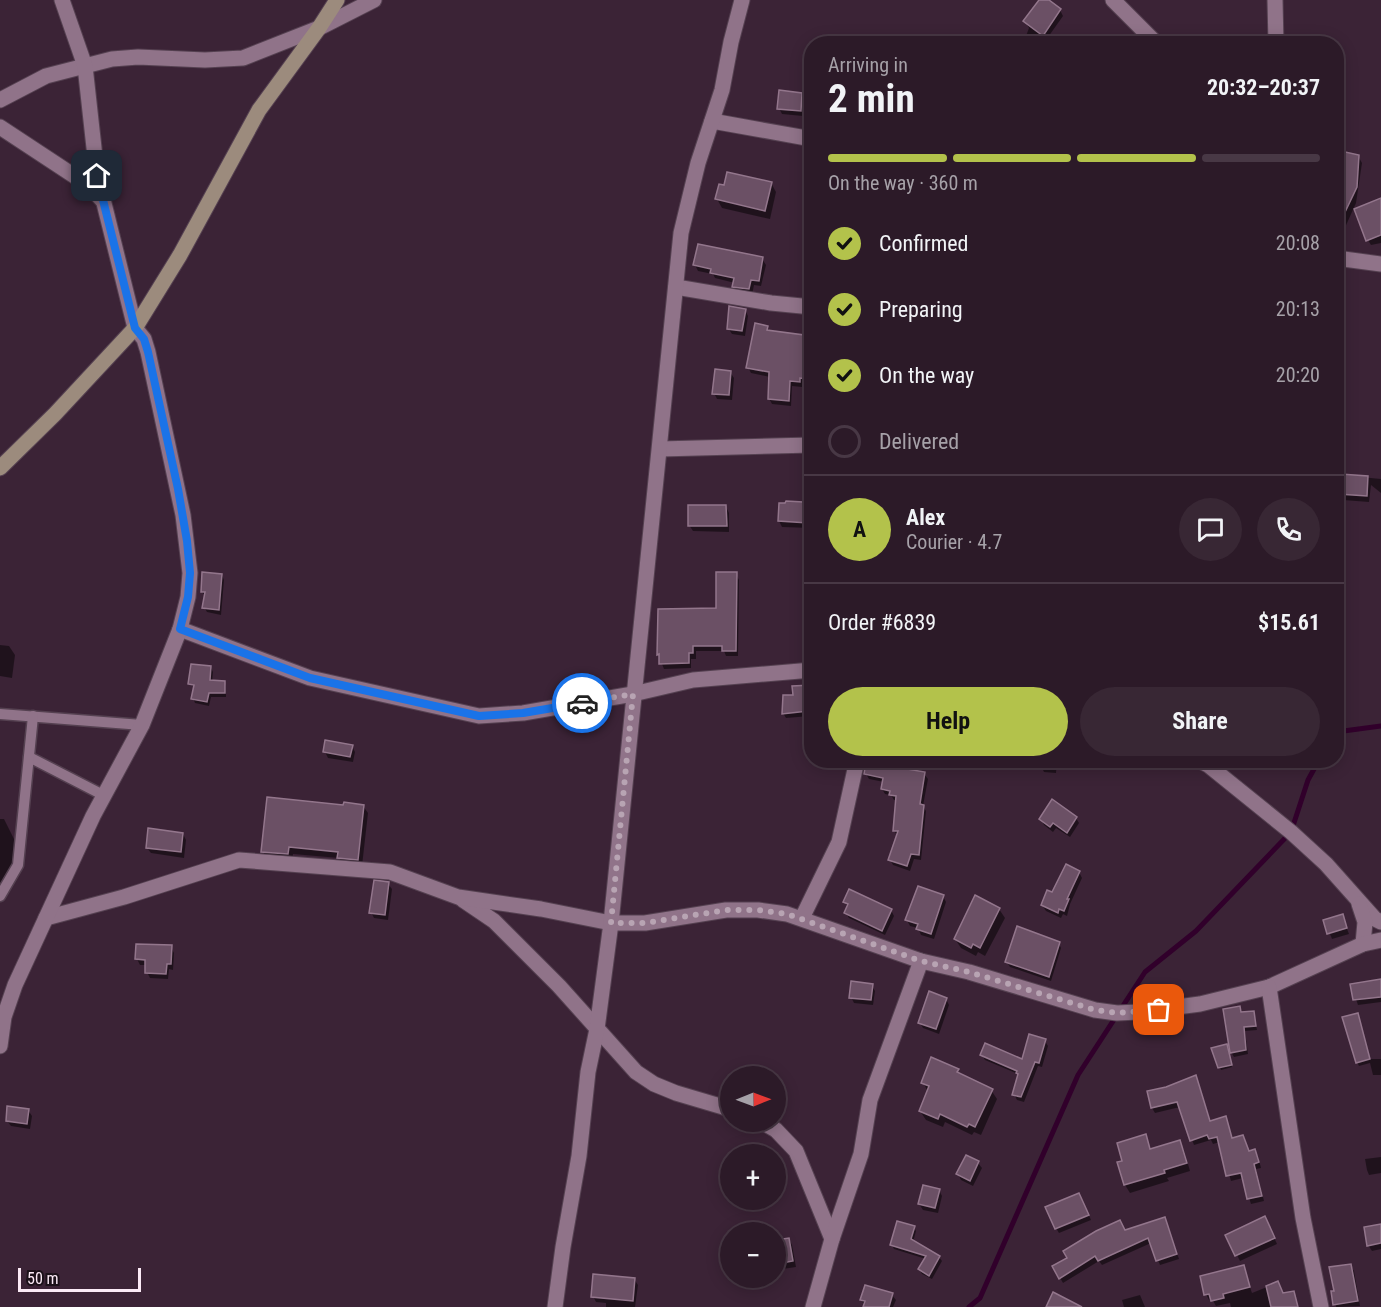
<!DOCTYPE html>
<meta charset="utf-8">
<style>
:root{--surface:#2c1a28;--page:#382734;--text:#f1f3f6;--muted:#a6a1a8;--line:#483845;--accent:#b3c24b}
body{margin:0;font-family:"Roboto Condensed",sans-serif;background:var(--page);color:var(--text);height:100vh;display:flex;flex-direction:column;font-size:22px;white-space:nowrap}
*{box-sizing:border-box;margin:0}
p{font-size:20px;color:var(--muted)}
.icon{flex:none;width:33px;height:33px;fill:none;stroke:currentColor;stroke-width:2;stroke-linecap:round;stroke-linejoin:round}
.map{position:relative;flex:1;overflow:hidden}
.drawer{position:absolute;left:804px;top:36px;width:540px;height:732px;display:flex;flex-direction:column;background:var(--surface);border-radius:24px;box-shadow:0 3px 15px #0003,0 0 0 2px var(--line)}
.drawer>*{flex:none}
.needle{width:39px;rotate:89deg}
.tools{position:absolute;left:720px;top:1066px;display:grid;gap:12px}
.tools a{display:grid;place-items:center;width:66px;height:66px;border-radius:50%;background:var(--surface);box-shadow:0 3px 15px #0003,0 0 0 2px var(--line);font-size:30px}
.scale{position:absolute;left:18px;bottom:15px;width:123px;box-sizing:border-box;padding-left:6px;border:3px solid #fbeaf6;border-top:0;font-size:16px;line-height:21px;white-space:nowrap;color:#fbeaf6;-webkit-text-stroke:4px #1b1119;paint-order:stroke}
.pin{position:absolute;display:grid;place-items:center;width:51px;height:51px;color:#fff;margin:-26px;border-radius:12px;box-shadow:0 3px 9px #0006}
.courier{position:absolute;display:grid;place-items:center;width:60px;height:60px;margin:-30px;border:4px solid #1a73e8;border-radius:50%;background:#fff;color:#222;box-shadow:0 2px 8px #0007}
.summary em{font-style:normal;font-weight:700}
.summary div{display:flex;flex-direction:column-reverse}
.summary{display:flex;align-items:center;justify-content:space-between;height:102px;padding:0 24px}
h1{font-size:39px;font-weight:700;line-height:45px}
.bar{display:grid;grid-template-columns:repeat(4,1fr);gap:9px 6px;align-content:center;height:72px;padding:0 24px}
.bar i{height:8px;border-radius:4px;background:var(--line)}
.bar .current{background:var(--accent)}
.bar p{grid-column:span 4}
.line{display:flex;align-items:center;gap:15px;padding:0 24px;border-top:2px solid var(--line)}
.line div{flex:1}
.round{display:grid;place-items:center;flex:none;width:63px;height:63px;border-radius:32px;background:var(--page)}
ol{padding:0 24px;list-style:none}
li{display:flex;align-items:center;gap:18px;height:66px}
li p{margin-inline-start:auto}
li .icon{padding:6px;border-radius:50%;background:var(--accent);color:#111;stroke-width:4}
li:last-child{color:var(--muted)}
li i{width:33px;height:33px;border:3px solid var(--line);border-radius:50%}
.primary-button{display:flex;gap:12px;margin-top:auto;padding:12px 24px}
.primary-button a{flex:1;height:69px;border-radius:36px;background:var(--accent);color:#111;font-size:24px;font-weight:700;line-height:69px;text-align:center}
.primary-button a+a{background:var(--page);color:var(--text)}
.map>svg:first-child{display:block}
</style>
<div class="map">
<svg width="1381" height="1307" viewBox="0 0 1381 1307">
<rect width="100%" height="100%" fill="#3b2336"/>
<!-- shadow -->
<g fill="#0007">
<path d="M1041,0H1046L1060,10L1063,16L1046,40L1043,38L1041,44H1023L1029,28L1025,21Z"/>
<path d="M830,36L888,42L889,44H829Z"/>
<path d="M802,94L805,100L803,116L782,114L779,108Z"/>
<path d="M1358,156L1362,163L1356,203L1343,232L1336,229Z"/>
<path d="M771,183L776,192L770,219L722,208L717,199Z"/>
<path d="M1381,200V243L1371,245L1368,240Z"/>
<path d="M762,259L766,265L761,286L754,285L752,295L737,292L734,286L735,283L715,278L713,274L698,271L695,265Z"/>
<path d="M745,310L748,316L745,336L732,334L728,328Z"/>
<path d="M767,327L770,332L803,336L806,342H812V384L803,383L802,387L792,386L791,406L772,404L769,398L770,377L751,373L748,367Z"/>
<path d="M730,372L734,378L732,400L717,399L714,393Z"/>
<path d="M1341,475L1381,479V493L1371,485L1369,502L1343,500L1340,494Z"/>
<path d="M804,506L808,507L812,512L811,528L782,527L779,521Z"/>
<path d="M726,507L729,513V532L693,531L689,525Z"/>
<path d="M736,574L739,580L738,656H726L724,651H696V659H691V668L664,669L658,654L718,609Z"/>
<path d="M222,575L224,580L221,615L207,612L204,607L206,597L202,592Z"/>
<path d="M0,645L9,646L15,655L12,678L0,676Z"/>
<path d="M211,668L213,672L212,682H224L226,686V697H211L209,706L195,703L193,698L195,688L190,683Z"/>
<path d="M812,683V712H809L810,716L786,718L783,713L794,696L803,687V684Z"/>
<path d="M352,746L355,752L353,762L328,758L325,752Z"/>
<path d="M1041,760H1057L1056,773L1044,772L1041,766Z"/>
<path d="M866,774H924L928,779L923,806L926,811L921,860L914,859L910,871L893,865L890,859L898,836L894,831L898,800H894L891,795L885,794L882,789L884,782L869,779Z"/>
<path d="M345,806H363L368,813L362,866L343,865L339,858L293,854L292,861L267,859L263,852Z"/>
<path d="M1076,818L1079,823L1070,837L1056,828L1053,832L1044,825L1041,819Z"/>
<path d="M0,819H4L16,843L14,874H7L5,885H0Z"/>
<path d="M183,834L186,840L184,858L151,853L147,848Z"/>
<path d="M1079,872L1082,878L1070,904L1067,916L1063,914L1061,918L1046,911L1042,905Z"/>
<path d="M388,884L392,889L388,920L374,918L371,912Z"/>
<path d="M943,896L946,902L934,939L921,935L918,928L910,926L907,920Z"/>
<path d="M845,902L891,910L894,916L885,935L849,918L846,913L848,908Z"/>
<path d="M999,909L1005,918L985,956L978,952L976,956L961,948L955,939Z"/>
<path d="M1342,916L1349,934L1332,939L1325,921Z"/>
<path d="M1059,944L1061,948L1051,981L1010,967L1007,962Z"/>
<path d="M171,947L174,953L173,970L169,969L168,979L150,978L147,972V965H140L137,959Z"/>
<path d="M1381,981V1002L1358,1005L1351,985Z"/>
<path d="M872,986L875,991L873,1005L854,1003L851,997Z"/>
<path d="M946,999L949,1005L939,1034L923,1028L920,1023Z"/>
<path d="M1240,1008L1242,1012H1253L1257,1030L1245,1031L1248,1054L1234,1057L1231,1052Z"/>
<path d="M1358,1015L1370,1059H1381V1075H1373L1370,1063L1359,1066L1357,1062Z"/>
<path d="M1154,1021L1157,1031L1146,1033L1143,1023Z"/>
<path d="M1045,1041L1048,1046L1042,1067L1038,1066L1024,1102L1017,1100L1014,1094L1018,1074L985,1060L982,1055L1023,1061Z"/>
<path d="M1227,1048L1232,1067L1221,1070L1213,1049Z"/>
<path d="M957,1070L961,1076L991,1090L997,1099L981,1135L974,1132L972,1135L945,1122L943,1127L926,1120L920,1111L928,1092L923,1082Z"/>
<path d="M1196,1077L1211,1122L1225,1118L1233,1139L1249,1152L1254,1151L1258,1156L1261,1168L1256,1169L1264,1201L1251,1204L1243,1178L1231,1181L1220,1142L1213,1144L1211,1140L1194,1145L1180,1107L1155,1113L1152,1108L1166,1088Z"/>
<path d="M28,1110L32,1116L30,1129L11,1126L7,1121Z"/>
<path d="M1145,1136L1151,1150L1179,1142L1184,1150L1190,1171L1167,1178L1169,1181L1130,1193L1125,1185L1119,1163L1124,1162Z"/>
<path d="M1381,1157V1173L1369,1175L1367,1170L1365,1159Z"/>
<path d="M978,1163L982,1168L973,1186L961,1180L958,1174Z"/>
<path d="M939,1190L942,1196L938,1213L923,1210L919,1204Z"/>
<path d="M1082,1200L1091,1220L1059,1233L1056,1228Z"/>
<path d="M1167,1223L1179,1259L1160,1265L1151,1243L1102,1265L1099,1261L1063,1283L1054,1267L1125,1232Z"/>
<path d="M1268,1224L1277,1244L1240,1261L1227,1235Z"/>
<path d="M1381,1225V1249L1372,1251L1368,1245Z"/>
<path d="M914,1227L916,1231L913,1242L939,1257L942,1261L932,1279L922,1274L919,1269L926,1259L894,1249L892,1245Z"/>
<path d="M789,1239L792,1245L796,1267L776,1270V1241Z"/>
<path d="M1350,1265L1354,1271L1360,1306L1336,1307L1335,1292Z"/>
<path d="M1243,1267L1252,1293L1277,1283L1283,1295L1293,1293L1298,1307H1231L1230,1303L1216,1306L1212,1299L1209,1300L1206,1294Z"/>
<path d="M634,1279L638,1285L635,1307H606V1303L596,1302L593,1296Z"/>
<path d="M892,1295L896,1300L893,1307H864L862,1300Z"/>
<path d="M1140,1295L1145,1307H1124L1122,1300Z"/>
</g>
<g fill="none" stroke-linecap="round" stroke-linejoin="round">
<!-- stream -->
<g stroke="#31002b" stroke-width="5">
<path d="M1336,732L1381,726"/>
<path d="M969,1307L980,1298L1078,1075L1145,972L1196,931L1291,832L1308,780L1319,760"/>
</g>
</g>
<!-- building -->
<g fill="#6b5065" stroke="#93768c" stroke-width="1.5">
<path d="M1039,0H1049L1061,9L1043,36L1023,21Z"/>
<path d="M779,90L802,93L801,111L777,109Z"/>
<path d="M1336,150L1359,155L1357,187L1336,231Z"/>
<path d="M727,172L772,182L765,211L715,199L719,184L724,185Z"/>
<path d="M1381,198V235L1366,241L1354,209Z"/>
<path d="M698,244L763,257L759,281L751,280L749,289L732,287L734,278L710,273L711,269L693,265Z"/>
<path d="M729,306L746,309L742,331L727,329Z"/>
<path d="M755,323L768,326L767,330L804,335L803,340H812L810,379L800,378V382L790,381L789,401L768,399L769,372L746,368Z"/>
<path d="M715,369L731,371L729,395L712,394Z"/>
<path d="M1340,474L1368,476L1367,496L1338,494Z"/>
<path d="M786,501L803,502V505H809L808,523L778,521L779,503H785Z"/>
<path d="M688,505H726L727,526H688Z"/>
<path d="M202,572L222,574L219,610L202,608L205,592H201Z"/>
<path d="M716,572H737L736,651H722V646H693V653H689V663L659,664V654L657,655L658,609L716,608Z"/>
<path d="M191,664L211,666L210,680L225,681V693H209L207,702L191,699L194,685L188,684Z"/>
<path d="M812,685V707H807L808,711L782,714L783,695H793L792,686Z"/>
<path d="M325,740L353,745L350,757L323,752Z"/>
<path d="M866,762L925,772L920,804L924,805L919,855L911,854L907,866L888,860L898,831H893L896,796L889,795L890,791L881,789L883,778L864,774Z"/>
<path d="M267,797L343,805L344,802L364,805L358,860L337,858L338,852L289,847L288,854L261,852Z"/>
<path d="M1052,799L1077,817L1067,833L1053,823L1050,827L1039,819Z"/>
<path d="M148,828L183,833L181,852L146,848Z"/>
<path d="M1066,864L1080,871L1067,899H1069L1064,911L1059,909L1058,913L1041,905L1047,890L1052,892Z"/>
<path d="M374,880L389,882L385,915L369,913Z"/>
<path d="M918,886L944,895L931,934L916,929L918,924L905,920Z"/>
<path d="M849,889L892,909L882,931L844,913L848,904L843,902Z"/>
<path d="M975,895L1000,908L980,948L973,944L971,948L954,939Z"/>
<path d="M1343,914L1347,928L1327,934L1323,920Z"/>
<path d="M1017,926L1060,942L1049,977L1005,962Z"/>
<path d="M136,944L172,945L171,964H167L166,974L145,973V960L135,959Z"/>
<path d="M1381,979V997L1353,1000L1350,984Z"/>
<path d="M851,981L873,984L871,1000L849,998Z"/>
<path d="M929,991L947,998L936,1029L918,1023Z"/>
<path d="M1240,1006L1241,1012L1254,1011L1256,1026L1244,1027L1246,1050L1230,1053L1223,1009Z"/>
<path d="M1358,1013L1370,1059L1356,1063L1342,1017Z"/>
<path d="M1155,1020L1156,1029L1143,1031L1142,1021Z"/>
<path d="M1029,1034L1046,1039L1039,1063L1035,1062L1021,1097L1012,1095L1018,1074L1016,1073L1017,1071L980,1055L985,1043L1022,1059Z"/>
<path d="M1227,1044L1232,1065L1218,1068L1211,1048Z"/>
<path d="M931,1057L959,1069L957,1072L993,1089L975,1127L969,1124L967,1127L940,1114L938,1119L919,1111L929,1086L921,1083Z"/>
<path d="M1196,1075L1210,1121L1226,1116L1232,1138L1243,1135L1249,1151L1255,1149L1259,1162L1254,1164L1262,1196L1247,1199L1241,1173L1226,1176L1217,1137L1209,1139L1207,1135L1190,1141L1177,1102L1151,1108L1147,1091L1166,1087Z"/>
<path d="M7,1106L29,1109L27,1124L6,1121Z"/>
<path d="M1146,1134L1150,1149L1180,1140L1187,1163L1164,1170L1165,1173L1124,1185L1117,1162L1122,1161L1117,1143Z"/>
<path d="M966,1155L979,1161L970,1181L956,1174Z"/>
<path d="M923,1185L940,1189L935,1208L918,1204Z"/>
<path d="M1079,1193L1089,1215L1055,1229L1045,1207Z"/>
<path d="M1265,1216L1275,1238L1235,1256L1225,1235Z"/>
<path d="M1165,1217L1177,1254L1156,1261L1148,1238L1098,1261L1095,1256L1059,1279L1052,1266L1067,1258L1063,1251L1096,1231L1120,1220L1125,1230Z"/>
<path d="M897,1221L915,1226L911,1239L940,1256L929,1276L918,1269L926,1256L890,1245Z"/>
<path d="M1381,1224V1243L1367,1246L1364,1227Z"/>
<path d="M789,1238L793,1261L776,1264V1240Z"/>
<path d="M1351,1264L1358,1301L1333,1305L1331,1291H1334L1329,1267Z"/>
<path d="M1244,1265L1250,1287L1223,1294L1224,1298L1211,1301L1209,1294L1204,1295L1200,1276Z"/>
<path d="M593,1274L635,1278L633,1301L591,1297Z"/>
<path d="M1278,1281L1283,1293L1294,1291L1298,1307H1271L1266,1286Z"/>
<path d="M865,1285L893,1293L889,1307H863L865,1301L860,1300Z"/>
<path d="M1053,1292L1082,1307H1046Z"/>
</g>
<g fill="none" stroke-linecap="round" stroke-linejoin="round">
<defs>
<g id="lane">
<path d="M0,714L142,725"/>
<path d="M29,757L105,796"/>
<path d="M0,896L18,865L33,716"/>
</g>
<g id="street">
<path d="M1113,0L1157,44"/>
<path d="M1275,0L1276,44"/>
<path d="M0,100L46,76L112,59L138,57L205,60L243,58L319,28L374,0"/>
<path d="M712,121L812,139"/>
<path d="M0,127L88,185L102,200"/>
<path d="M1336,258L1381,264"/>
<path d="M676,287L771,303L812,307"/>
<path d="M660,449L812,445"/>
<path d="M180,629L310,678L479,716L523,713L633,694L693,680L812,670"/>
<path d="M1198,760L1208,765L1291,832L1326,864L1375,919L1381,922"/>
<path d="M463,900L494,921L559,986L636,1072L654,1084L676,1093L730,1109"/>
<path d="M1359,904L1365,922L1363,944"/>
<path d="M46,918L124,897L239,860L390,872L458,897L541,909L611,923H645L726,910H758L787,914L921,961L969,972L1095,1010L1117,1013L1139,1012L1200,1004L1269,987L1363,944L1381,940"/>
<path d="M802,918L839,842L857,760"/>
<path d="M1269,987L1303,1218L1321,1307"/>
<path d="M0,1046L4,1017L15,985L93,816L142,725L180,629L188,597L190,573L183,515L148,352L144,339L135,328L97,175L85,66L62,0"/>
<path d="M762,1122L776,1130L796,1151L832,1239"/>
<path d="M555,1307L563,1247L579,1156L588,1072L597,1029L611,923L681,233L698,163L722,90L731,42L742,0"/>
<path d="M813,1307L832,1239L861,1154L870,1100L921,961"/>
</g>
<path id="secondary" d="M0,468L55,414L135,328L180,255L259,110L319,28L337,0"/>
</defs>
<!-- lane casing -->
<use href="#lane" stroke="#554151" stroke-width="13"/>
<!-- street casing -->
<use href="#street" stroke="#554151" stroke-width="17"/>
<!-- secondary casing -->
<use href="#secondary" stroke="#554151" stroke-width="17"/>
<!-- lane -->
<use href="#lane" stroke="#907389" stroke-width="10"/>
<!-- street -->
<use href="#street" stroke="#907389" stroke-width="15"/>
<!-- secondary -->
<use href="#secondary" stroke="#9c8b7d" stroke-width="15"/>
</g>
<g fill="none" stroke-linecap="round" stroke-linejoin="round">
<!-- done -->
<path stroke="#b8a4b3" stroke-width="6" stroke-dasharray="0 10.8" d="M582,703L633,694L611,923H645L726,910H758L787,914L921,961L969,972L1095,1010L1117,1013L1159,1010"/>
<!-- route -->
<path stroke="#1a73e8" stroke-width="8" d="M97,176L135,328L144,339L148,352L178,489L187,541L190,573L188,597L180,629L310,678L479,716L523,713L582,703"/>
</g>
</svg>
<div class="tools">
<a><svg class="needle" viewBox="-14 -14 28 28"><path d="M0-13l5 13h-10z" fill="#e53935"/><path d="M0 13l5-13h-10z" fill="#a6a1a8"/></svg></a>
<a>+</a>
<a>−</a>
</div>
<div class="scale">50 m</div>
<div class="pin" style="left:1159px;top:1010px;background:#ea580c"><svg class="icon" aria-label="bag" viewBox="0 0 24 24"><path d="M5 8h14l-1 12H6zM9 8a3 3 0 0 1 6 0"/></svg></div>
<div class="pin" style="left:97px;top:176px;background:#1f2937"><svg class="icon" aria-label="home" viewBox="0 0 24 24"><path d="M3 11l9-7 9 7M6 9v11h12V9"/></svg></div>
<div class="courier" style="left:582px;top:703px"><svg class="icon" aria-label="car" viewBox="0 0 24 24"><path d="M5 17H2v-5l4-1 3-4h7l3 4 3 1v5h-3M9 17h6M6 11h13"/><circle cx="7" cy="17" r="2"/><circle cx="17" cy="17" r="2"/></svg></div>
<section class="drawer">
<div class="summary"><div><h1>2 min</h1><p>Arriving in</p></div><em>20:32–20:37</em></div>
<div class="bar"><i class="current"></i><i class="current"></i><i class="current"></i><i></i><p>On the way · 360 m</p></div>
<ol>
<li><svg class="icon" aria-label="check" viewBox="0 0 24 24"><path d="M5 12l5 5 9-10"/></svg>Confirmed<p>20:08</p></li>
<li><svg class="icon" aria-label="check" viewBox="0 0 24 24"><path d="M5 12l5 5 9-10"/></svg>Preparing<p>20:13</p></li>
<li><svg class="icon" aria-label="check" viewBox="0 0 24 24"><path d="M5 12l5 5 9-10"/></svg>On the way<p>20:20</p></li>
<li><i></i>Delivered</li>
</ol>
<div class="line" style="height:108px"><b class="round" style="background:var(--accent);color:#111">A</b><div><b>Alex</b><p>Courier · 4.7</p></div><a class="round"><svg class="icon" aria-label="chat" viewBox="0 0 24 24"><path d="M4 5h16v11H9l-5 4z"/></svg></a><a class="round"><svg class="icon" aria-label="phone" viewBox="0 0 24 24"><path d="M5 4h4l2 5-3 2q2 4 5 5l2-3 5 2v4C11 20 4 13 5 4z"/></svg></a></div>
<div class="line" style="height:78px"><div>Order #6839</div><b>$15.61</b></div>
<div class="primary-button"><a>Help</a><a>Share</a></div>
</section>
</div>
